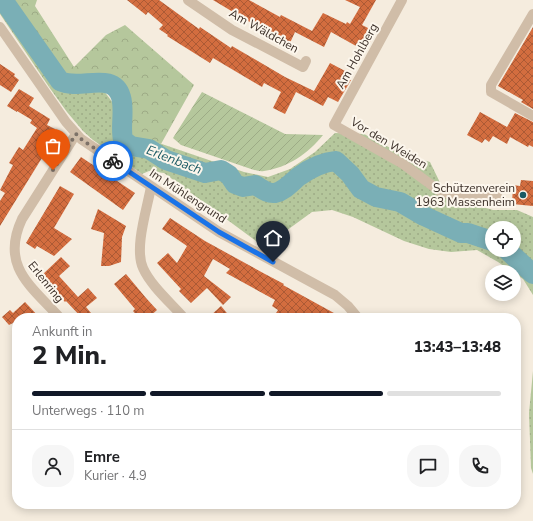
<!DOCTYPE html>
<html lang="de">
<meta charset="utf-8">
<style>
:root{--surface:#fff;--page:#f6f6f6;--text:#202124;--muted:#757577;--line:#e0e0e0;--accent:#111827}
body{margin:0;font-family:"Nunito Sans",sans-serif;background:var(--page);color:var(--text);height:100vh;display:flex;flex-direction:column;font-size:15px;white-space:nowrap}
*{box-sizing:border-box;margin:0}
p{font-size:13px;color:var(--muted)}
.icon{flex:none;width:22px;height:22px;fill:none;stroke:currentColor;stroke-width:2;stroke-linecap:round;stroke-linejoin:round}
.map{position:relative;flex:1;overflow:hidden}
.drawer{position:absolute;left:12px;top:313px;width:509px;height:196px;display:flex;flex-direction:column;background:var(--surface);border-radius:16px;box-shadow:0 2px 10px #0003}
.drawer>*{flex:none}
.controls{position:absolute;left:485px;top:221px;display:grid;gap:8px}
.controls a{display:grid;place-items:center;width:36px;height:36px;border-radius:50%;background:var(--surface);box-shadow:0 2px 10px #0003;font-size:20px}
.pin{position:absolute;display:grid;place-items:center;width:34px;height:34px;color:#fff;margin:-41px -17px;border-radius:50% 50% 50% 0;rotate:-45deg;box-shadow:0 0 4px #0007}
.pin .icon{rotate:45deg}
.courier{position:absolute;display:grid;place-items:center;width:40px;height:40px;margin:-20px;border:3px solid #1a73e8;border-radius:50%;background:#fff;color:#222;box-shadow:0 1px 5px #0007}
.overview em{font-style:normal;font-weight:800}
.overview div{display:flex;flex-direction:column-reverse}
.overview{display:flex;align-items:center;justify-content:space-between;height:68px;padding:0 20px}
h1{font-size:26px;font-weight:800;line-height:30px}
.bar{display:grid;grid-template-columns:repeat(4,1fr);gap:6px 4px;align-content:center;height:48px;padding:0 20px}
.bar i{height:5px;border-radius:3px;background:var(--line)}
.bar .on{background:var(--accent)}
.bar p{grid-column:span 4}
.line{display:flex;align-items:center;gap:10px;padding:0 20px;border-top:1px solid var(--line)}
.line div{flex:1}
.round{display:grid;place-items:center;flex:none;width:42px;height:42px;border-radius:16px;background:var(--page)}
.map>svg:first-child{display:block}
</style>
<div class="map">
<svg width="533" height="521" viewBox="0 0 533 521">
<defs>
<pattern id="grass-dots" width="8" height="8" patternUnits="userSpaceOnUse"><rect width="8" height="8" fill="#b5c79c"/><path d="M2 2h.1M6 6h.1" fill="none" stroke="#9dab86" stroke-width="1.8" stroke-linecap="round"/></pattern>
<pattern id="forest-crowns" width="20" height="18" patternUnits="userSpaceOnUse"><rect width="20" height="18" fill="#b5c79c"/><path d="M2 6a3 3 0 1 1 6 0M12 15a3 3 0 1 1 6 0" fill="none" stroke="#9dab86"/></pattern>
<pattern id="garden-furrows" width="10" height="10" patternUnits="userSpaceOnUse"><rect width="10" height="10" fill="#b5c79c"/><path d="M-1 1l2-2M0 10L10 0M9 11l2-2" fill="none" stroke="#9dab86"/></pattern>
<pattern id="building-cross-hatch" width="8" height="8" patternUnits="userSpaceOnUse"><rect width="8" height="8" fill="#d36d3f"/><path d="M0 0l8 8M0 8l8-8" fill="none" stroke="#ac5a35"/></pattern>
</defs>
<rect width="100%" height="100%" fill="#f5ecde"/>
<!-- grass -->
<g fill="url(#grass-dots)" fill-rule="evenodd">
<path d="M54,79L63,86L79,88L101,87L113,103L116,121L114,135L136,142H156L244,172L268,177L290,169L315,152L335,133L364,134L398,152L430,162L447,197L493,210H517L533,217V295L523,279L498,262L477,250L451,252L429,249L404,241L353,217L332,210L312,212L264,247L164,173L149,171L142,174L93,140L83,131L67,112L49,87ZM492,228H514V250H492Z"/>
<path d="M533,371V474L531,468L529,413Z"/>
</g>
<!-- forest -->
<g fill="url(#forest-crowns)">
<path d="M0,0L54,79L49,87L0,14Z"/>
<path d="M12,0H37L35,6L74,67L106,35L125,25L194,85L161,144C153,141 143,145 136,142C120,136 129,117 128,106C127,97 121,87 115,81C104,71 83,83 70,79C66,79 63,75 60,73Z"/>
</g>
<!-- garden -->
<path fill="url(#garden-furrows)" d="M202,92L285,134L323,135C309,153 287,168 264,171C260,172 255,170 251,169L181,145L173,138Z"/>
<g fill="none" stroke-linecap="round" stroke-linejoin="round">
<!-- river -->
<g stroke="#7aafb6" stroke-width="20">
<path d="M3,0L60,81C80,91 113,70 121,97C125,111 120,126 123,140L131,146L149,149L166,160L205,173L221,170L229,175L235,184L243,187L255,185C261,188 267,194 275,193C284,191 291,183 298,177C309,169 323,162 336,161L350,174L361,189L376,197L400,202L424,216L461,233H468L492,241"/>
<path d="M507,250L533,274"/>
</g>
</g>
<!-- building -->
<g fill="url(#building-cross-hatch)">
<path d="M127,0H159L199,29L200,27L231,48L232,46L285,77L314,91L330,63L347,72L344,77L351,80L338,102L328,97L323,106L296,92L285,114L273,108L281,92L264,83L262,87L213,58L210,63L167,36L168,35L159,29L163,25L148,12L146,15Z"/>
<path d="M213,0H249L280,17L281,15L312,31L323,13L346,24L347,22L350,24L360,7L345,0H376L362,25L376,32L365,51L331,32L324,47L295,32L290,43L265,31Z"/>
<path d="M533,27V109L521,102L523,100L498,86Z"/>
<path d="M0,64L15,74L14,76L19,80L11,92L0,85Z"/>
<path d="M19,89L34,98L29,106L50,119L47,125L55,129L52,134L56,137L46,153H45L0,226V201L5,193L0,190L13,165L9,163L19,147L23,150L37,128L30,123L32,120L17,111V112L7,106Z"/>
<path d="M480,112L507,127L515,113L533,122V147L529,145L528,147L510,137L507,144L493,136L489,142L485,139L482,143L467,135Z"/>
<path d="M81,157L135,193L123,210L70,172Z"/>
<path d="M521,180L533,181V206L512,204L513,185L520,186Z"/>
<path d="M60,186L74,194L54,228L72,239L54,256L37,246L35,249L26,243Z"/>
<path d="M98,209L126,226L122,237L121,262L109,266H101L104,233L91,229Z"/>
<path d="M170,218L205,241L265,274L284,284L283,285L343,318H285L276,313L278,310L272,306L275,300L226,273L230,269L213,259L204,276L231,297L223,305L207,288L191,303L179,291L181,289L157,263L168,253L177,263L187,246L162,229Z"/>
<path d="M61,257L70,266L59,276L78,297L88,288L97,298L86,307L91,313L86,318H82L66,301L65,302L41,276Z"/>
<path d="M126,274L146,298L157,310L148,318H139L133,311L135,309L114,284Z"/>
<path d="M25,302L40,318H17V321L9,325L2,317L10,310L13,313Z"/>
<path d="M221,306L231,318H208Z"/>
</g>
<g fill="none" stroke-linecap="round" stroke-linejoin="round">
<!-- minor -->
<g stroke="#d0bda8" stroke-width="10">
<path d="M188,0L232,30L303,67L306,61"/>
<path d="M402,0L334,125L403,164L441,192L463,198L497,196"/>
<path d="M533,14L491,85V92L533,116"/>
<path d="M0,27L66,122L81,139L219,232L335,295L348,306L358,318"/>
<path d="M151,187C147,209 134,248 143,268C151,286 171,303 184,318"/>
<path d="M60,318C31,286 0,266 22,219L76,134"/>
</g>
</g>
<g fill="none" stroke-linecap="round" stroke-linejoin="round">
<!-- done -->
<path stroke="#7d7268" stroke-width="4" stroke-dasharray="0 7.2" d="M53,170L76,134L81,139L113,161"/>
<!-- route -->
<path stroke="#1a73e8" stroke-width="5" d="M113,161L219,232L273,262"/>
</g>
<!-- markers -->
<circle fill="#195963" stroke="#fcf6ec" stroke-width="1.5" cx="523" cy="195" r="4"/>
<g text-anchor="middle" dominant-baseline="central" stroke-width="4" stroke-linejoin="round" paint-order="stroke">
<!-- street labels -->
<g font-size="12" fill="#3c3029" stroke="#fcf6ec">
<text transform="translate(264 31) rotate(29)">Am Wäldchen</text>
<text transform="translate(357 56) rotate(-61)">Am Hohlberg</text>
<text transform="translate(389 143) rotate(31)">Vor den Weiden</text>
<text transform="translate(188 196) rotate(33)">Im Mühlengrund</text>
<text transform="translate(46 282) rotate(51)">Erlenring</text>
</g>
<!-- poi labels -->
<g font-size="12" fill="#3c3029" stroke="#fcf6ec" text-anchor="end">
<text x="515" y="188">Schützenverein<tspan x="515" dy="14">1963 Massenheim</tspan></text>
</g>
<!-- water labels -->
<g font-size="13" font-style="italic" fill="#195963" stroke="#fcf6ec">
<text transform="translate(174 160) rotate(21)">Erlenbach</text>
</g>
</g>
</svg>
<div class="controls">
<a><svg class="icon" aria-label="locate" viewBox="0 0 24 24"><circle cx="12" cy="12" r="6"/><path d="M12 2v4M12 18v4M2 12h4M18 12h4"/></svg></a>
<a><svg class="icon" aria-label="layers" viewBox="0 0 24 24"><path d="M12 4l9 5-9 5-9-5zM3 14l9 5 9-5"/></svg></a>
</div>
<div class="pin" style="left:53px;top:170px;background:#ea580c"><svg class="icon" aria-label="bag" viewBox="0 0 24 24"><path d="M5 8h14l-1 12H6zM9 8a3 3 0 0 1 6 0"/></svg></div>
<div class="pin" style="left:273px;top:262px;background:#1f2937"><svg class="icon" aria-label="home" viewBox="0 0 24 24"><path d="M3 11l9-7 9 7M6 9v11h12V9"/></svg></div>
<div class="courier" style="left:113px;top:161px"><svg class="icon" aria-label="bike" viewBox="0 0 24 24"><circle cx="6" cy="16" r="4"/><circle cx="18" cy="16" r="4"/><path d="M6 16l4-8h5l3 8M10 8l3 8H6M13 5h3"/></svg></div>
<section class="drawer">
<div class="overview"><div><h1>2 Min.</h1><p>Ankunft in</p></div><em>13:43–13:48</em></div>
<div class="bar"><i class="on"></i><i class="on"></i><i class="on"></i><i></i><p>Unterwegs · 110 m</p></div>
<div class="line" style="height:72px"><a class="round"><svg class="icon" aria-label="person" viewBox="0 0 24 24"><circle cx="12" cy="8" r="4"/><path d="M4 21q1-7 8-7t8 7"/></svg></a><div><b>Emre</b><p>Kurier · 4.9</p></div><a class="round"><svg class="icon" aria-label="chat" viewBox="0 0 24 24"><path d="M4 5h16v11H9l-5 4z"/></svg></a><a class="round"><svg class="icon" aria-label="phone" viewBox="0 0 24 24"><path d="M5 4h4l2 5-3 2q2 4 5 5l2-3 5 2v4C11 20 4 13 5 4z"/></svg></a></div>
</section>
</div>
